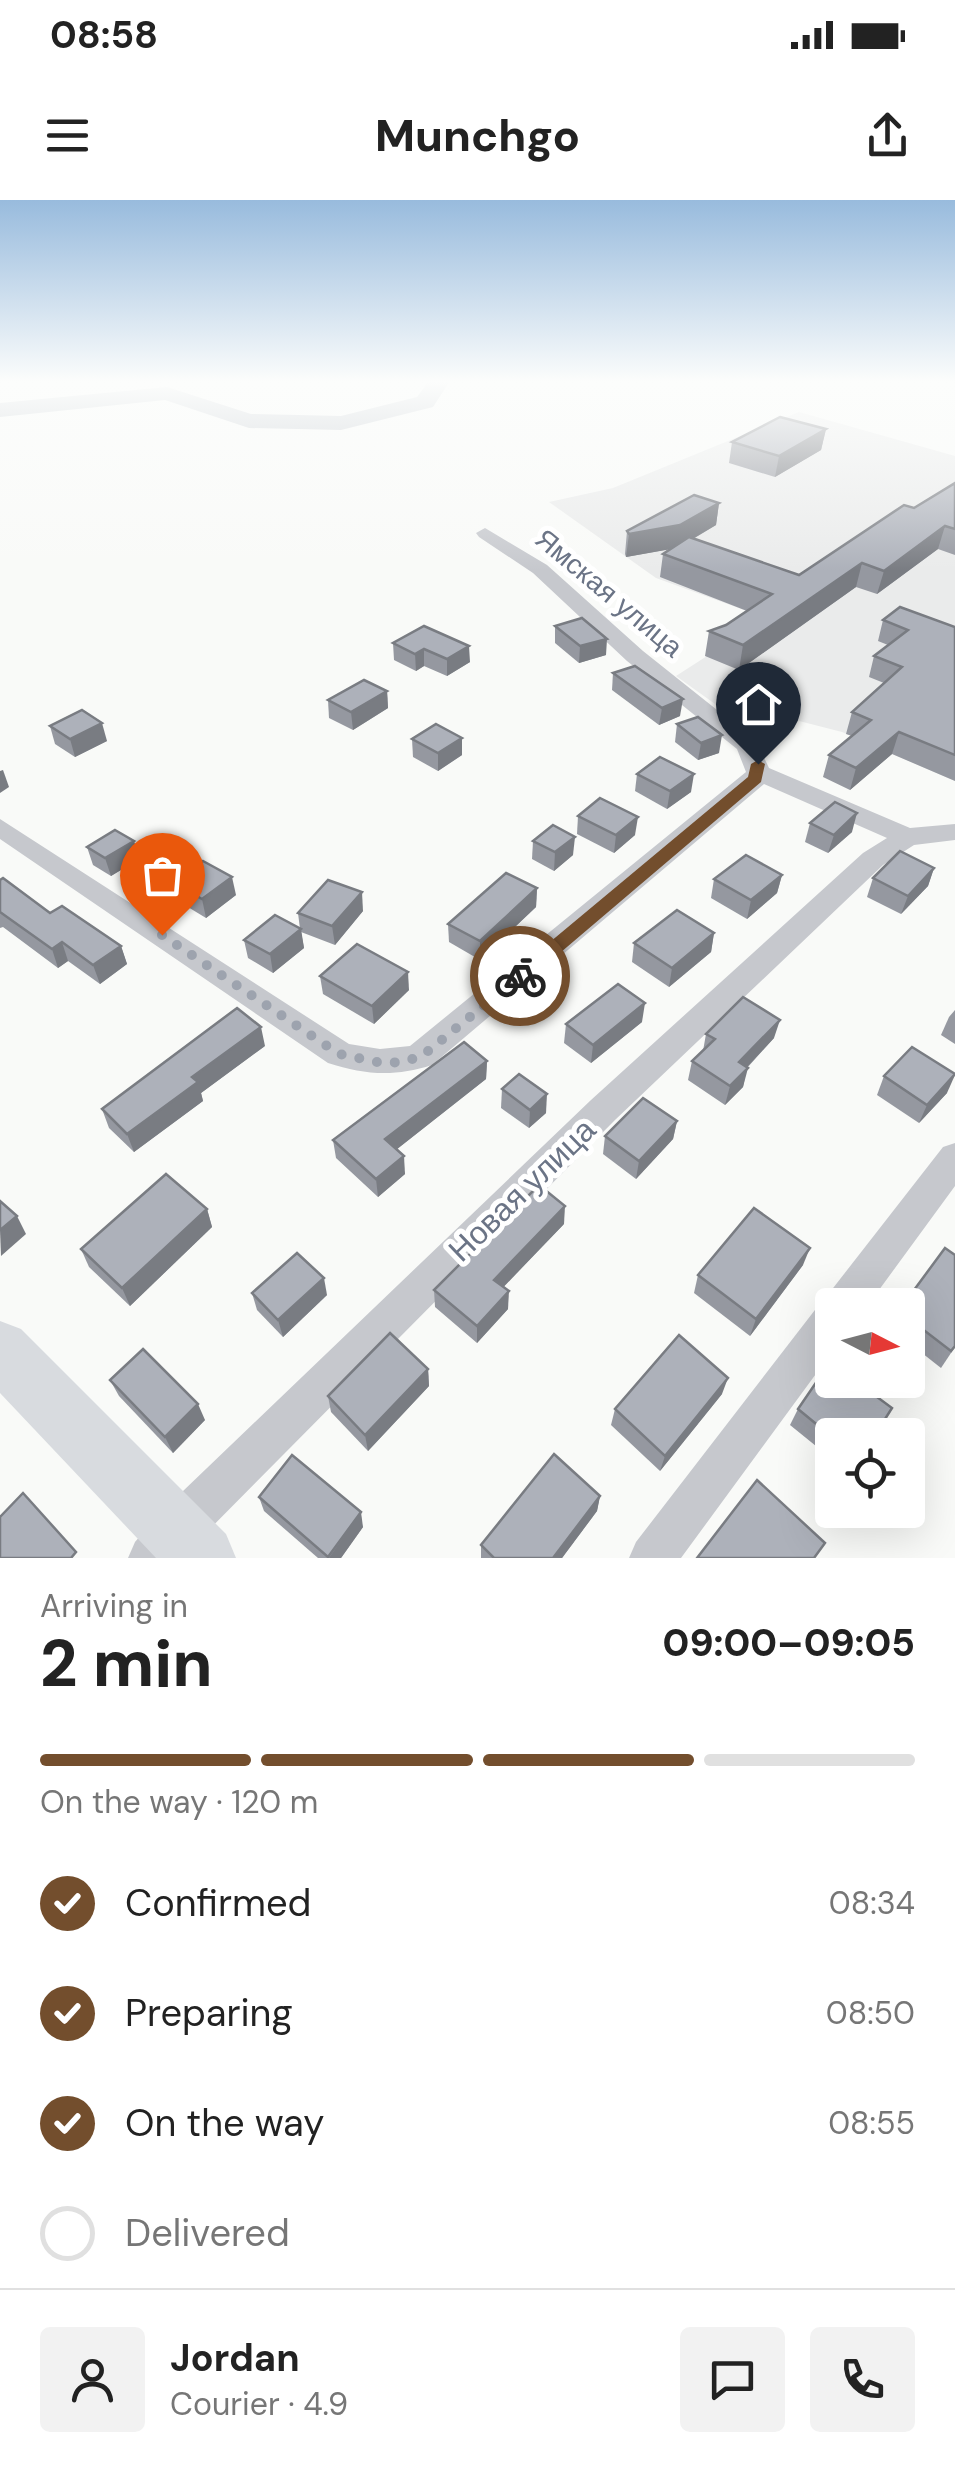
<!DOCTYPE html>
<meta charset="utf-8">
<style>
:root{--surface:#fff;--page:#f2f2f2;--text:#222;--muted:#767676;--line:#e0e0e0;--accent:#734e2d}
body{margin:0;font-family:"DM Sans",sans-serif;background:var(--page);color:var(--text);height:100vh;display:flex;flex-direction:column;font-size:38px;white-space:nowrap}
*{box-sizing:border-box;margin:0}
p{font-size:32px;color:var(--muted)}
.icon{flex:none;width:55px;height:55px;fill:none;stroke:currentColor;stroke-width:2;stroke-linecap:round;stroke-linejoin:round}
.map{position:relative;height:1358px;overflow:hidden}
.drawer{display:flex;flex-direction:column;background:var(--surface);flex:1}
.drawer>*{flex:none}
.needle{width:65px;rotate:96deg}
.tools{position:absolute;left:815px;top:1088px;display:grid;gap:20px}
.tools a{display:grid;place-items:center;width:110px;height:110px;border-radius:10px;background:var(--surface);box-shadow:0 10px 40px #0002;font-size:50px}
.pin{position:absolute;display:grid;place-items:center;width:85px;height:85px;color:#fff;margin:-102px -42px;border-radius:50% 50% 50% 0;rotate:-45deg;box-shadow:0 0 10px #0007}
.pin .icon{rotate:45deg}
.courier{position:absolute;display:grid;place-items:center;width:100px;height:100px;margin:-50px;border:8px solid #734e2d;border-radius:50%;background:#fff;color:#222;box-shadow:0 2px 12px #0007}
.summary em{font-style:normal;font-weight:800}
.summary div{display:flex;flex-direction:column-reverse}
.summary{display:flex;align-items:center;justify-content:space-between;height:170px;padding:0 40px}
h1{font-size:65px;font-weight:800;line-height:75px}
.bar{display:grid;grid-template-columns:repeat(4,1fr);gap:15px 10px;align-content:center;height:120px;padding:0 40px}
.bar i{height:12px;border-radius:8px;background:var(--line)}
.bar .selected{background:var(--accent)}
.bar p{grid-column:span 4}
.line{display:flex;align-items:center;gap:25px;padding:0 40px;border-top:2px solid var(--line)}
.line div{flex:1}
.round{display:grid;place-items:center;flex:none;width:105px;height:105px;border-radius:10px;background:var(--page)}
ol{padding:0 40px;list-style:none}
li{display:flex;align-items:center;gap:30px;height:110px}
li p{margin-inline-start:auto}
li .icon{padding:10px;border-radius:50%;background:var(--accent);color:#fff;stroke-width:4}
li:last-child{color:var(--muted)}
li i{width:55px;height:55px;border:5px solid var(--line);border-radius:50%}
.status{display:flex;justify-content:space-between;align-items:center;height:70px;padding:0 50px;background:var(--surface);direction:ltr}
.status svg{height:28px;fill:currentColor}
header{display:flex;justify-content:space-between;align-items:center;height:130px;padding:0 40px;background:var(--surface);font-size:45px;font-weight:800}
.map>svg:first-child{display:block}
</style>
<div class="status"><b>08:58</b><svg viewBox="0 0 49 12"><path d="M0 12V9h3v3zM5 12V6h3v6zM10 12V3h3v9zM15 12V0h3v12zM26 1h20v11H26zM47 4h2v5h-2z"/></svg></div>
<header><svg class="icon" aria-label="menu" viewBox="0 0 24 24"><path d="M4 6h16M4 12h16M4 18h16"/></svg>Munchgo<svg class="icon" aria-label="share" viewBox="0 0 24 24"><path d="M12 15V3M7 8l5-5 5 5M5 13v7h14v-7"/></svg></header>
<div class="map">
<svg width="955" height="1358" viewBox="0 0 955 1358">
<rect width="100%" height="100%" fill="#f9faf8"/>
<!-- built -->
<path fill="#eaebeb" d="M799,212L955,256V581L842,532L764,512L752,521L729,514L676,476L766,418L656,378L549,302L613,288Z"/>
<g fill="none" stroke-linecap="round" stroke-linejoin="round">
<!-- river -->
<path fill="#c0c6cd" fill-rule="evenodd" d="M429,181H450L433,207L341,230L249,228L165,200L0,217V203L167,187L251,214L341,216L417,197Z"/>
<!-- street -->
<g fill="#c6c8cd" fill-rule="evenodd">
<path d="M485,328L547,365L643,451L756,541L769,568L910,628L955,624V640L914,645L883,665L615,920L181,1358H128L135,1342L158,1315L591,900L863,653L887,638L764,584L432,865C395,877 365,875 328,863L0,639V619L349,844L380,849L410,846L746,572L737,549L627,461L533,373L479,337L476,333Z"/>
<path d="M955,943V986L868,1105H832V1152L681,1358H629L636,1342L818,1106L825,1104L830,1092L943,947Z"/>
</g>
<!-- secondary -->
<path fill="#d8dbdf" fill-rule="evenodd" d="M0,1121L21,1129L226,1334L236,1358H156L0,1193Z"/>
</g>
<!-- wall -->
<g fill="#9598a0">
<path d="M826,229L821,250L775,277L729,263L732,242Z"/>
<path d="M955,283V355L938,349L877,394L856,387L739,470L705,456L709,431L726,425L747,411L660,377L663,354L670,349L626,357L625,354L627,331L719,303L716,325L693,339L799,375Z"/>
<path d="M883,420L955,427V581L892,554L850,590L823,577L829,555L852,536L846,534L852,512L884,483L869,477L874,456L888,445L878,441Z"/>
<path d="M424,426L470,462L447,476L424,466L416,471L394,460L393,443Z"/>
<path d="M555,426L606,455L579,463L555,443Z"/>
<path d="M613,473L680,516L659,525L612,490Z"/>
<path d="M387,491L388,508L353,530L329,518L328,500Z"/>
<path d="M677,524L719,553L698,560L675,542Z"/>
<path d="M50,526L107,541L75,557L55,544Z"/>
<path d="M412,539L462,555L438,571L413,557Z"/>
<path d="M637,574L691,592L667,609L635,591Z"/>
<path d="M578,616L635,635L614,653L577,634Z"/>
<path d="M810,623L852,632L828,653L805,642Z"/>
<path d="M134,641L139,659L111,676L93,665L87,647Z"/>
<path d="M533,641L573,655L554,671L532,659Z"/>
<path d="M934,668L928,686L901,714L867,697L873,678Z"/>
<path d="M782,675L777,693L747,719L711,698L714,679Z"/>
<path d="M0,680L50,713L121,746L127,764L100,784L68,761L58,768L3,727L0,728Z"/>
<path d="M173,682L236,695L206,718L178,701Z"/>
<path d="M537,688L536,707L480,760L449,742L448,724Z"/>
<path d="M363,711L335,745L301,732L304,748L273,773L248,758L244,740L300,729L298,713Z"/>
<path d="M714,733L711,752L669,787L632,762L634,743Z"/>
<path d="M320,776L409,790L374,824L323,794Z"/>
<path d="M955,810V844L941,835L949,817Z"/>
<path d="M642,822L591,863L564,843L566,824Z"/>
<path d="M706,834L774,838L747,868L743,887L725,905L688,880L692,861L703,851Z"/>
<path d="M265,846L201,893L203,901L134,952L109,928L102,909Z"/>
<path d="M487,861L486,879L397,949L405,974L378,997L336,958L333,940Z"/>
<path d="M884,876L947,893L919,923L877,895Z"/>
<path d="M502,889L546,913L529,928L501,908Z"/>
<path d="M677,921L673,939L636,979L603,954L605,936Z"/>
<path d="M207,1009L212,1027L130,1106L89,1067L81,1049Z"/>
<path d="M564,1024L503,1087L508,1109L477,1143L435,1107L434,1090Z"/>
<path d="M803,1065L750,1136L694,1093L698,1075Z"/>
<path d="M252,1093L327,1095L283,1137L257,1110Z"/>
<path d="M908,1105L955,1147L941,1168L908,1142Z"/>
<path d="M428,1169L429,1186L368,1251L331,1212L328,1196Z"/>
<path d="M110,1180L205,1220L173,1253L119,1196Z"/>
<path d="M722,1194L660,1271L611,1225L615,1209Z"/>
<path d="M798,1209L832,1235V1259L790,1225Z"/>
<path d="M600,1296L597,1311L562,1358H481V1345Z"/>
<path d="M259,1297L363,1327L341,1358H318L264,1311Z"/>
</g>
<!-- shaded-wall -->
<g fill="#797c82">
<path d="M826,229L821,250L775,277L779,256Z"/>
<path d="M719,303L716,325L677,348L626,357L629,334Z"/>
<path d="M945,326L938,349L877,394L884,371Z"/>
<path d="M862,363L856,387L739,470L743,445Z"/>
<path d="M607,439L606,455L579,463L580,446Z"/>
<path d="M469,446L470,462L447,476V459Z"/>
<path d="M424,449V466L416,471L415,454Z"/>
<path d="M387,491L388,508L353,530L351,512Z"/>
<path d="M683,499L680,516L659,525L662,508Z"/>
<path d="M102,523L107,541L75,557L70,539Z"/>
<path d="M899,532L892,554L850,590L856,568Z"/>
<path d="M722,535L719,553L698,560L701,543Z"/>
<path d="M462,538V555L438,571V553Z"/>
<path d="M3,570L9,587L0,593V571Z"/>
<path d="M694,574L691,592L667,609L670,591Z"/>
<path d="M857,613L852,632L828,653L834,635Z"/>
<path d="M638,617L635,635L614,653L616,635Z"/>
<path d="M575,637L573,655L554,671L555,652Z"/>
<path d="M134,641L139,659L111,676L105,658Z"/>
<path d="M934,668L928,686L901,714L908,696Z"/>
<path d="M782,675L777,693L747,719L751,700Z"/>
<path d="M232,677L236,695L206,718L202,699Z"/>
<path d="M537,688L536,707L480,760V741Z"/>
<path d="M362,692L363,711L335,745L332,726Z"/>
<path d="M301,729L304,748L273,773L270,754Z"/>
<path d="M714,733L711,752L669,787L672,768Z"/>
<path d="M62,742L68,761L58,768L52,749Z"/>
<path d="M121,746L127,764L100,784L93,765Z"/>
<path d="M408,772L409,790L374,824L372,806Z"/>
<path d="M645,803L642,822L591,863L593,845Z"/>
<path d="M780,820L774,838L734,881L739,862Z"/>
<path d="M261,827L265,846L201,893L203,901L134,952L127,934L192,877Z"/>
<path d="M487,861L486,879L387,957L385,939Z"/>
<path d="M748,868L743,887L725,905L730,886Z"/>
<path d="M955,875L947,893L919,923L927,905Z"/>
<path d="M547,894L546,913L529,928L530,910Z"/>
<path d="M677,921L673,939L636,979L639,961Z"/>
<path d="M404,956L405,974L378,997L376,979Z"/>
<path d="M565,1006L564,1024L494,1097V1080Z"/>
<path d="M207,1009L212,1027L130,1106L122,1088Z"/>
<path d="M17,1016L26,1034L1,1056L0,1030Z"/>
<path d="M810,1048L803,1065L750,1136L756,1119Z"/>
<path d="M324,1078L327,1095L283,1137L278,1120Z"/>
<path d="M509,1091L508,1109L477,1143V1126Z"/>
<path d="M428,1169L429,1186L368,1251L365,1235Z"/>
<path d="M728,1178L722,1194L660,1271L665,1256Z"/>
<path d="M198,1204L205,1220L173,1253L165,1237Z"/>
<path d="M600,1296L597,1311L562,1358H553Z"/>
<path d="M361,1312L363,1327L341,1358H329Z"/>
</g>
<!-- building -->
<g fill="#adb1ba" stroke="#797c82" stroke-width="2.5">
<path d="M780,217L826,229L779,256L732,242Z"/>
<path d="M955,283V329L945,326L884,371L862,363L743,445L709,431L726,425L772,394L663,354L689,337L799,375L904,305L914,308Z"/>
<path d="M694,295L719,303L680,325L629,334L627,331Z"/>
<path d="M900,407L955,427V555L899,532L856,568L829,555L871,520L852,512L902,467L874,456L908,430L883,420Z"/>
<path d="M582,418L607,439L580,446L555,426Z"/>
<path d="M424,426L469,446L447,459L424,449L415,454L393,443Z"/>
<path d="M635,466L683,499L662,508L613,473Z"/>
<path d="M364,480L387,491L351,512L328,500Z"/>
<path d="M82,510L102,523L70,539L50,526Z"/>
<path d="M698,517L722,535L701,543L677,524Z"/>
<path d="M436,524L462,538L438,553L412,539Z"/>
<path d="M660,557L694,574L670,591L637,574Z"/>
<path d="M600,598L638,617L616,635L578,616Z"/>
<path d="M835,602L857,613L834,635L810,623Z"/>
<path d="M553,625L575,637L555,652L533,641Z"/>
<path d="M115,630L134,641L105,658L87,647Z"/>
<path d="M900,651L934,668L908,696L873,678Z"/>
<path d="M746,655L782,675L751,700L714,679Z"/>
<path d="M203,661L232,677L202,699L173,682Z"/>
<path d="M506,673L537,688L480,741L448,724Z"/>
<path d="M3,678L50,713L62,706L121,746L93,765L62,742L52,749L0,712V680Z"/>
<path d="M328,680L362,692L332,726L298,713Z"/>
<path d="M677,710L714,733L672,768L634,743Z"/>
<path d="M275,715L301,729L270,754L244,740Z"/>
<path d="M357,744L408,772L372,806L320,776Z"/>
<path d="M618,784L645,803L593,845L566,824Z"/>
<path d="M743,797L780,820L739,862L748,868L730,886L692,861L715,839L706,834Z"/>
<path d="M237,808L261,827L192,877L198,882L127,934L102,909Z"/>
<path d="M464,842L487,861L385,939L404,956L376,979L333,940Z"/>
<path d="M912,847L955,874L927,905L884,876Z"/>
<path d="M519,874L547,894L530,910L502,889Z"/>
<path d="M643,898L677,921L639,961L605,936Z"/>
<path d="M166,974L207,1009L122,1088L81,1049Z"/>
<path d="M539,985L565,1006L494,1080L509,1091L477,1126L434,1090Z"/>
<path d="M0,1001L17,1016L0,1030Z"/>
<path d="M754,1008L810,1048L756,1119L698,1075Z"/>
<path d="M945,1048L955,1055V1146L951,1151L908,1118V1105H903Z"/>
<path d="M297,1053L324,1078L278,1120L252,1093Z"/>
<path d="M390,1133L428,1169L365,1235L328,1196Z"/>
<path d="M679,1135L728,1178L665,1256L615,1209Z"/>
<path d="M143,1149L198,1204L165,1237L110,1180Z"/>
<path d="M830,1162L832,1163V1180H854L892,1208L875,1235H832V1237L798,1209Z"/>
<path d="M554,1254L600,1296L553,1358H494L481,1345Z"/>
<path d="M292,1255L361,1312L328,1357L259,1297Z"/>
<path d="M757,1280L825,1343L814,1358H697Z"/>
<path d="M23,1293L76,1352L71,1358H0V1317Z"/>
</g>
<!-- sky -->
<linearGradient id="sky" x2="0" y2="1"><stop stop-color="#98bbdd"/><stop offset="0.49" stop-color="#fcfdfc"/><stop offset="1" stop-color="#fcfdfc" stop-opacity="0"/></linearGradient>
<rect width="955" height="371" fill="url(#sky)"/>
<!-- route -->
<path fill="#734e2d" d="M758,560L765,564L761,582L527,781H514V772L748,577L751,564Z"/>
<g fill="none" stroke-linecap="round" stroke-linejoin="round">
<!-- done -->
<path stroke="#9da3ae" stroke-width="10" stroke-dasharray="0 18" d="M162,735L339,854L382,863L403,862L422,856L520,776"/>
</g>
<g text-anchor="middle" dominant-baseline="central" stroke-width="10" stroke-linejoin="round" paint-order="stroke">
<!-- street labels -->
<g font-size="28" fill="#6b7486" stroke="#fff">
<text transform="translate(609 393) rotate(40)">Ямская улица</text>
</g>
<!-- near-street labels -->
<g font-size="32" fill="#6b7486" stroke="#fff">
<text transform="translate(522 990) rotate(-44)">Новая улица</text>
</g>
</g>
</svg>
<div class="tools">
<a><svg class="needle" viewBox="-14 -14 28 28"><path d="M0-13l5 13h-10z" fill="#e53935"/><path d="M0 13l5-13h-10z" fill="#767676"/></svg></a>
<a><svg class="icon" aria-label="locate" viewBox="0 0 24 24"><circle cx="12" cy="12" r="6"/><path d="M12 2v4M12 18v4M2 12h4M18 12h4"/></svg></a>
</div>
<div class="pin" style="left:162px;top:735px;background:#ea580c"><svg class="icon" aria-label="bag" viewBox="0 0 24 24"><path d="M5 8h14l-1 12H6zM9 8a3 3 0 0 1 6 0"/></svg></div>
<div class="pin" style="left:758px;top:564px;background:#1f2937"><svg class="icon" aria-label="home" viewBox="0 0 24 24"><path d="M3 11l9-7 9 7M6 9v11h12V9"/></svg></div>
<div class="courier" style="left:520px;top:776px"><svg class="icon" aria-label="bike" viewBox="0 0 24 24"><circle cx="6" cy="16" r="4"/><circle cx="18" cy="16" r="4"/><path d="M6 16l4-8h5l3 8M10 8l3 8H6M13 5h3"/></svg></div>
</div>
<section class="drawer">
<div class="summary"><div><h1>2 min</h1><p>Arriving in</p></div><em>09:00–09:05</em></div>
<div class="bar"><i class="selected"></i><i class="selected"></i><i class="selected"></i><i></i><p>On the way · 120 m</p></div>
<ol>
<li><svg class="icon" aria-label="check" viewBox="0 0 24 24"><path d="M5 12l5 5 9-10"/></svg>Confirmed<p>08:34</p></li>
<li><svg class="icon" aria-label="check" viewBox="0 0 24 24"><path d="M5 12l5 5 9-10"/></svg>Preparing<p>08:50</p></li>
<li><svg class="icon" aria-label="check" viewBox="0 0 24 24"><path d="M5 12l5 5 9-10"/></svg>On the way<p>08:55</p></li>
<li><i></i>Delivered</li>
</ol>
<div class="line" style="height:180px"><a class="round"><svg class="icon" aria-label="person" viewBox="0 0 24 24"><circle cx="12" cy="8" r="4"/><path d="M4 21q1-7 8-7t8 7"/></svg></a><div><b>Jordan</b><p>Courier · 4.9</p></div><a class="round"><svg class="icon" aria-label="chat" viewBox="0 0 24 24"><path d="M4 5h16v11H9l-5 4z"/></svg></a><a class="round"><svg class="icon" aria-label="phone" viewBox="0 0 24 24"><path d="M5 4h4l2 5-3 2q2 4 5 5l2-3 5 2v4C11 20 4 13 5 4z"/></svg></a></div>
</section>
